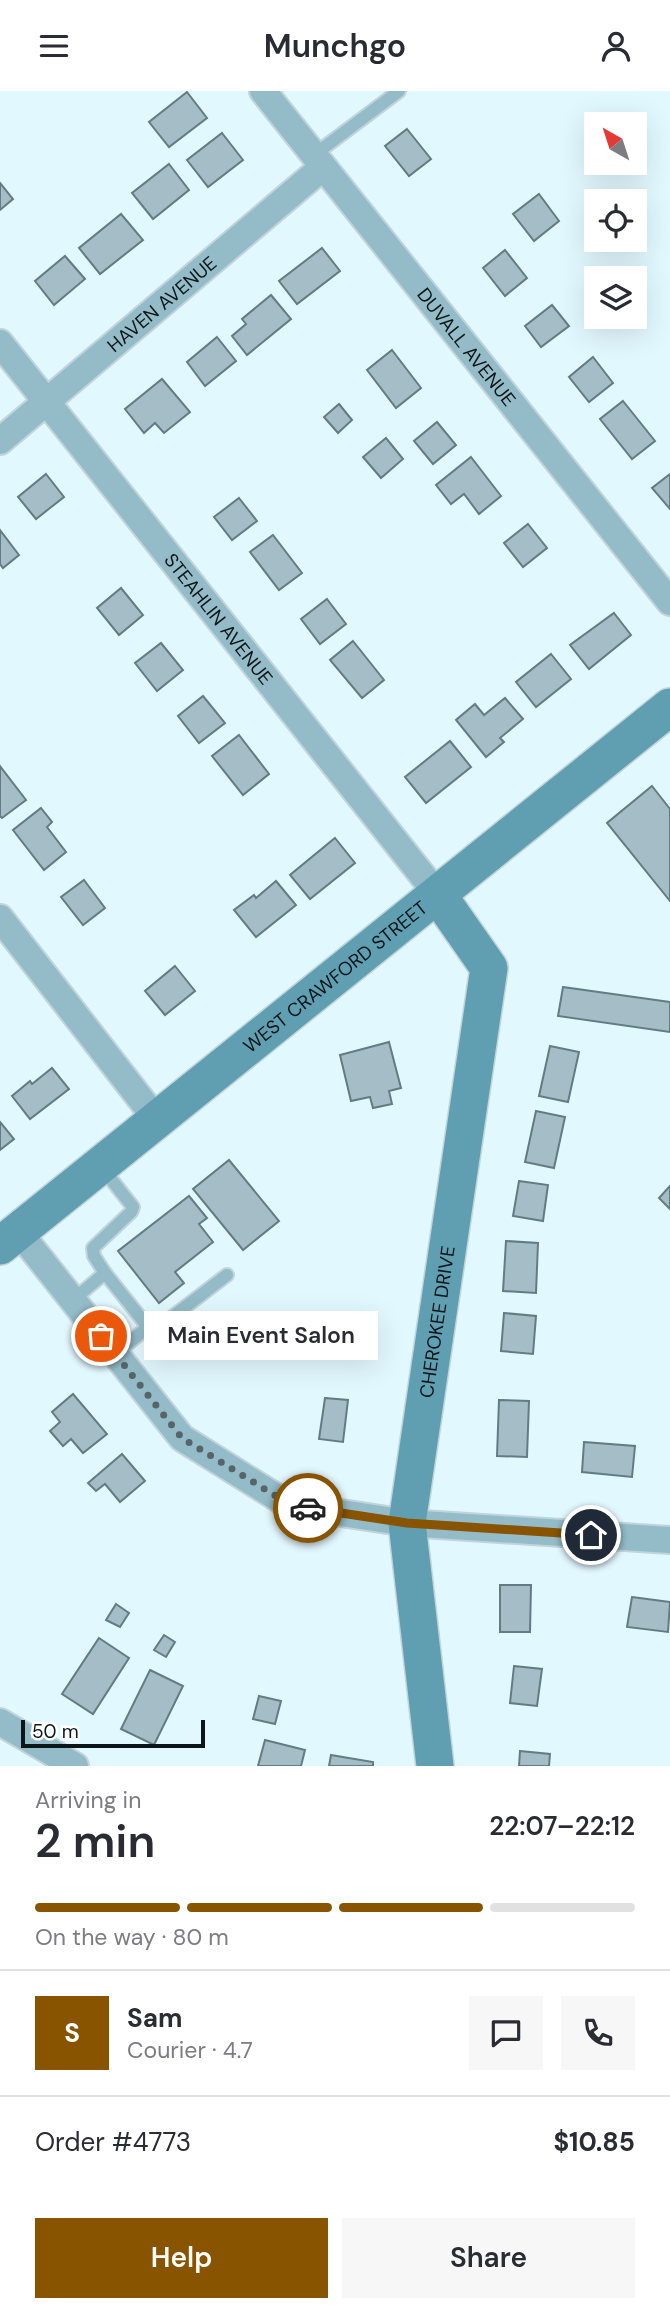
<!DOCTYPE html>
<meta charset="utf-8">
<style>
:root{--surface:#fff;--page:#f7f7f7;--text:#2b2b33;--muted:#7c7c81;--line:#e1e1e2;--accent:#885400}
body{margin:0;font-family:"DM Sans",sans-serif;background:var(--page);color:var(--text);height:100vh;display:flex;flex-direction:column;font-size:26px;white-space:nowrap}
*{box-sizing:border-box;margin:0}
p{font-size:23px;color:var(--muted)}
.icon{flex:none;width:38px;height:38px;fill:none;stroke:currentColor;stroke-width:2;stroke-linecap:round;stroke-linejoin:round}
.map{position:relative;height:1675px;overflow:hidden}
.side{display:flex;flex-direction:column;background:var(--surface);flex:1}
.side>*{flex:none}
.needle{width:46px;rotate:321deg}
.controls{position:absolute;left:584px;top:21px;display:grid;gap:14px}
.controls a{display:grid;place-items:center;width:63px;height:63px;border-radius:0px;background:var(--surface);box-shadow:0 7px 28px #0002;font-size:35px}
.scale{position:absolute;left:21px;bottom:18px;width:184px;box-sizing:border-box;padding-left:7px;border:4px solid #0c1619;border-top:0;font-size:19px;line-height:24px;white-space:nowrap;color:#0c1619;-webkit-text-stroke:5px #fff;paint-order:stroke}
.pin{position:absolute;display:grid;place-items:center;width:60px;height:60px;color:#fff;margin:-30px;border:4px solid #fff;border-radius:50%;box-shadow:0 2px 7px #0007}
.courier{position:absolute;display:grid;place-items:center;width:70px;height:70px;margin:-35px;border:5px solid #885400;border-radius:50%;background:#fff;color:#222;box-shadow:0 2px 9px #0007}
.bubble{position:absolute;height:49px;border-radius:0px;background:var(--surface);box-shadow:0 7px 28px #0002;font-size:23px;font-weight:600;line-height:49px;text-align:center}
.overview em{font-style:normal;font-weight:600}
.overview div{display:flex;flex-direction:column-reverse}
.overview{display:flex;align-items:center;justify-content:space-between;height:119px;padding:0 35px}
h1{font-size:46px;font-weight:600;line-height:52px}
.bar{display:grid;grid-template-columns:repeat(4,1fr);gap:10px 7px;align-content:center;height:84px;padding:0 35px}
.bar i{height:9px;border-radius:5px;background:var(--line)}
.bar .active{background:var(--accent)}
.bar p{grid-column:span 4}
.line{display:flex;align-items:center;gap:18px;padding:0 35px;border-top:2px solid var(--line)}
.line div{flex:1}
.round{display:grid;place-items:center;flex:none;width:74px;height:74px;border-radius:0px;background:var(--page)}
.button{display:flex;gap:14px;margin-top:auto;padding:14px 35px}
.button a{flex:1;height:80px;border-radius:0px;background:var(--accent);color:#fff;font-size:28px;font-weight:600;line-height:80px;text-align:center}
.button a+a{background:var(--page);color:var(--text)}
header{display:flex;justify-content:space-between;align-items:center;height:91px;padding:0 35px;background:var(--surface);font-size:32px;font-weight:600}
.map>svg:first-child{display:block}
</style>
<header><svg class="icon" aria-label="menu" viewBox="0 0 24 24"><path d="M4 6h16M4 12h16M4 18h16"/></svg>Munchgo<svg class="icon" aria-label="person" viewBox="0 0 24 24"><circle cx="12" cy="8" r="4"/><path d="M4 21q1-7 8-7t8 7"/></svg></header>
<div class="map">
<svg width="670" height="1675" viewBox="0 0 670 1675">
<rect width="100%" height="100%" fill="#e2f8ff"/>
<!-- building -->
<g fill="#a4bdc6" stroke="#637c83" stroke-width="2">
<path d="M187,1L207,27L169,56L149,31Z"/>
<path d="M407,38L431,68L409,85L385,55Z"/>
<path d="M222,42L243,69L208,96L187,69Z"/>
<path d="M169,73L189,99L153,128L132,102Z"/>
<path d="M0,92L13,108L0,119Z"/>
<path d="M539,103L559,130L534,150L513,123Z"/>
<path d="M121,123L143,149L100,183L79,157Z"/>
<path d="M322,157L340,180L297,213L279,190Z"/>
<path d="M505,159L527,187L505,205L483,177Z"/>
<path d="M65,165L85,188L54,214L35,190Z"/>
<path d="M271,204L291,228L247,264L232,245L246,233L242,228Z"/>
<path d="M552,214L569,235L541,256L525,235Z"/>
<path d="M217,246L236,270L205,295L187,271Z"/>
<path d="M392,259L421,297L396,317L367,279Z"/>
<path d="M593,266L613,292L589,311L569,286Z"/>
<path d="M162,288L190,321L164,342L155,332L144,342L125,318Z"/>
<path d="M623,310L655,350L632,368L600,328Z"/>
<path d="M339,313L352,329L338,342L324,326Z"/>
<path d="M437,331L456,354L433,373L414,350Z"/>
<path d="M386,347L403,368L381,387L363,366Z"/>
<path d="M471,366L501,405L479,423L464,403L451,413L436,394Z"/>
<path d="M46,383L64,406L36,428L18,406Z"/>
<path d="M670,383V418L652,397Z"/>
<path d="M239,407L257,430L232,449L214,426Z"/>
<path d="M528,433L547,457L523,476L504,452Z"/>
<path d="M0,439L19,464L3,477L0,473Z"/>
<path d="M273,444L302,482L279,499L250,461Z"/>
<path d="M121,497L143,524L119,544L97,517Z"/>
<path d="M327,508L346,533L320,553L301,528Z"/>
<path d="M614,522L631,544L589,578L570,554Z"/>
<path d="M353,550L384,589L362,607L330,569Z"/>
<path d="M161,552L183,579L157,600L135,572Z"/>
<path d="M551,563L571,588L536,616L516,591Z"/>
<path d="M203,605L225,632L199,652L178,625Z"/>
<path d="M505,607L523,628L500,647L504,651L486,666L456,629L475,613L484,624Z"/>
<path d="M239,644L269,683L243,704L212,665Z"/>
<path d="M450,650L471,676L426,712L405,686Z"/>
<path d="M0,675L26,709L2,727L0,725Z"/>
<path d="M652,695L670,718V810L607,732Z"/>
<path d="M41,717L52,731L47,736L66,761L44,779L13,739Z"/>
<path d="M335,747L355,772L310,808L290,784Z"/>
<path d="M84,789L105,817L83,834L61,806Z"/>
<path d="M276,790L296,814L256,846L234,819L254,804L256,807Z"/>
<path d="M175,875L195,900L165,924L145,900Z"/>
<path d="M563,896L670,911V941L558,925Z"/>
<path d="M389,951L401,997L389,1000L392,1013L373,1017L370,1006L351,1010L340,964Z"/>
<path d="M550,955L579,961L568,1011L539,1005Z"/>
<path d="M52,977L69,998L30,1028L12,1005L30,990L32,993Z"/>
<path d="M536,1020L565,1026L554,1077L525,1071Z"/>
<path d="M0,1031L14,1048L0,1059Z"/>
<path d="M229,1069L279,1130L243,1159L193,1098Z"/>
<path d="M519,1090L548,1094L543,1130L513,1125Z"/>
<path d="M670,1095V1118L659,1107Z"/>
<path d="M189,1105L207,1127L199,1133L213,1151L175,1181L184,1192L159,1212L118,1160Z"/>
<path d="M506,1150L538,1152L536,1202L503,1200Z"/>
<path d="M504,1222L536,1225L533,1263L501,1260Z"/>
<path d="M73,1303L107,1343L83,1362L71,1348L63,1355L50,1340L60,1331L52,1321Z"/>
<path d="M325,1307L348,1309L343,1351L319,1348Z"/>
<path d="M499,1309L529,1310L527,1366L497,1365Z"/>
<path d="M584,1351L635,1355L632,1386L582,1381Z"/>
<path d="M122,1363L145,1390L120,1411L105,1393L96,1400L88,1392Z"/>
<path d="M500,1494H531L530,1541H500Z"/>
<path d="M632,1506L670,1511L668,1541L627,1536Z"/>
<path d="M116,1513L129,1522L120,1536L106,1529Z"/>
<path d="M164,1544L175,1551L166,1566L154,1559Z"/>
<path d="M99,1547L129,1567L93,1623L62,1603Z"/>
<path d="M514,1575L542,1578L537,1615L510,1612Z"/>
<path d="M150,1579L183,1595L154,1654L121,1638Z"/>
<path d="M259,1605L281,1610L275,1633L253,1628Z"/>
<path d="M265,1649L305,1659L301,1675H258Z"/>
<path d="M520,1660L550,1663L549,1675H519Z"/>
<path d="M331,1664L373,1671V1675H329Z"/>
</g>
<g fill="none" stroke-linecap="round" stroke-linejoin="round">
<defs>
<g id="lane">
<path d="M314,64L399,0"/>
<path d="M103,1078L133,1116L131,1121L93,1157L94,1165L105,1182"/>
<path d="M73,1209L105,1182L148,1236"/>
<path d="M115,1263L148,1236L163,1233L227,1184"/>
</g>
<g id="street">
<path id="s1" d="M263,0L670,511"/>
<path id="s2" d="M0,252L438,804"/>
<path id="s3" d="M0,350L323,76"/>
<path d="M0,827L157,1029"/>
<path d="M18,1140L182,1347L289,1414L407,1432L670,1449"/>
<path d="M0,1631L75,1675"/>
</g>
<g id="secondary">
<path id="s4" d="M0,1155L670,616"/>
<path id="s5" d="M435,1675L407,1432L489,877L438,804"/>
</g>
</defs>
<!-- lane casing -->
<use href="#lane" stroke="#c0d4da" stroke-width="16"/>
<!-- street casing -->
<use href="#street" stroke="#c0d4da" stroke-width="30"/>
<!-- secondary casing -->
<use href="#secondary" stroke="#c0d4da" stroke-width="40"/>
<!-- lane -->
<use href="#lane" stroke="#93bbc8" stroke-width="12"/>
<!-- street -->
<use href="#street" stroke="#93bbc8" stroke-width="26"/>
<!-- secondary -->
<use href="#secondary" stroke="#609fb2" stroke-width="37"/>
</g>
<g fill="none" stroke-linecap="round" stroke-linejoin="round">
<!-- done -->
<path stroke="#57656a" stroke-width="7" stroke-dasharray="0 12.6" d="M101,1245L182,1347L289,1413L308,1417"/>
<!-- route -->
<path stroke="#885400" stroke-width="9" d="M308,1417L407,1432L591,1444"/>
</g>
<g text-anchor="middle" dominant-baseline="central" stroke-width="7" stroke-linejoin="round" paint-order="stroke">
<!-- street labels -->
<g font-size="19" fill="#0c1619" stroke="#fff">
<text stroke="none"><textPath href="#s3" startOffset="212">HAVEN AVENUE</textPath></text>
<text stroke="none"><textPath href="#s1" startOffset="327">DUVALL AVENUE</textPath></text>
<text stroke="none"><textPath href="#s2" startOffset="352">STEAHLIN AVENUE</textPath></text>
<text stroke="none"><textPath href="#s4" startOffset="430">WEST CRAWFORD STREET</textPath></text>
<text stroke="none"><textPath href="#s5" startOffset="448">CHEROKEE DRIVE</textPath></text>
</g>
</g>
</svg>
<div class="controls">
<a><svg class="needle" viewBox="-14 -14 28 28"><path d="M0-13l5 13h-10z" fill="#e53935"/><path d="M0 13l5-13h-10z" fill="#7c7c81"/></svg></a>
<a><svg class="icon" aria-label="locate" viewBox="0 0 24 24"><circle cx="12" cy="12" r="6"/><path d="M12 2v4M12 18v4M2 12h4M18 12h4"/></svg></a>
<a><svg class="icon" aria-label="layers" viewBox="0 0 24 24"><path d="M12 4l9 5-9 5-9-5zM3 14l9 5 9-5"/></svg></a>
</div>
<div class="scale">50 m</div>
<div class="pin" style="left:101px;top:1245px;background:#ea580c"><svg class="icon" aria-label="bag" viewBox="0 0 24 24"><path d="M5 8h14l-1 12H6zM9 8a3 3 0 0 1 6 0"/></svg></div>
<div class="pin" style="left:591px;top:1444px;background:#1f2937"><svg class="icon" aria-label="home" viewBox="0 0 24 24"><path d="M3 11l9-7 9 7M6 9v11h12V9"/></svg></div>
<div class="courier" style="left:308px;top:1417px"><svg class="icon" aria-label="car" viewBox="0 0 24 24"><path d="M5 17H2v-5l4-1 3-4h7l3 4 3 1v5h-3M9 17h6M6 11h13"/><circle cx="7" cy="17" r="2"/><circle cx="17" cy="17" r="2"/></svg></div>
<div class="bubble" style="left:144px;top:1220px;width:234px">Main Event Salon</div>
</div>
<section class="side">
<div class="overview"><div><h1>2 min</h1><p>Arriving in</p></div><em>22:07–22:12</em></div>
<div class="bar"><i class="active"></i><i class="active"></i><i class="active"></i><i></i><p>On the way · 80 m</p></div>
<div class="line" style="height:126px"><b class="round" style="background:var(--accent);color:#fff">S</b><div><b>Sam</b><p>Courier · 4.7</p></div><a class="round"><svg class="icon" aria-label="chat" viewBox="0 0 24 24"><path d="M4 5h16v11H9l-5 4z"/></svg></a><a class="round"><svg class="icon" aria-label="phone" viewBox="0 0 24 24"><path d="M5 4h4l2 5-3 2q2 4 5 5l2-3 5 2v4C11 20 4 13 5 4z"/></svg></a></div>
<div class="line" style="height:91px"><div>Order #4773</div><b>$10.85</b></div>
<div class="button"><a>Help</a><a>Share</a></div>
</section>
